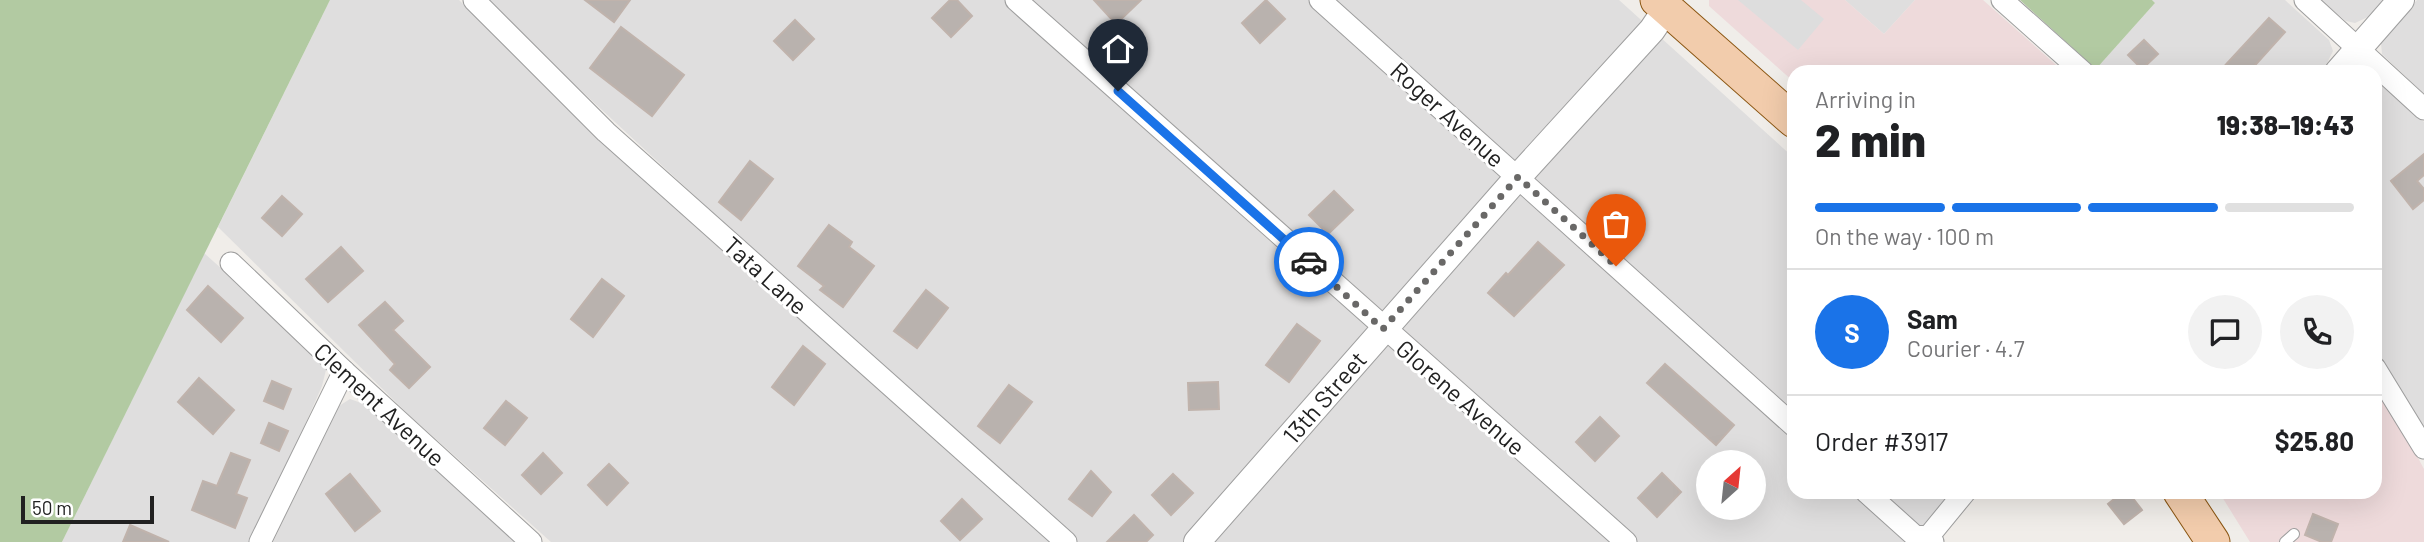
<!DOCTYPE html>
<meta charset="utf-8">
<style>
:root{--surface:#fff;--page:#f2f2f2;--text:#202124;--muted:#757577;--line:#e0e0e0;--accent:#1a73e8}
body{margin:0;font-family:Barlow,sans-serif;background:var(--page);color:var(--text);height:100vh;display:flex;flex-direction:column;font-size:26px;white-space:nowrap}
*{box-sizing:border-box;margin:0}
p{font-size:23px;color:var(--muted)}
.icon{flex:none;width:38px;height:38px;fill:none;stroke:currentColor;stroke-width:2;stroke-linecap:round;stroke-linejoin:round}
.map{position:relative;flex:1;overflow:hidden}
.sheet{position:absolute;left:1787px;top:65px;width:595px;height:434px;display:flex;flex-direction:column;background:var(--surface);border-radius:21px;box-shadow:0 7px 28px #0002}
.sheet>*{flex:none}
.needle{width:46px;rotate:27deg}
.tools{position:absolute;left:1696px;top:450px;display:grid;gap:14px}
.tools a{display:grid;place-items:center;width:70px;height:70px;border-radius:50%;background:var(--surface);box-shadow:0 7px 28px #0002;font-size:35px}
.scale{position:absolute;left:21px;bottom:18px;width:133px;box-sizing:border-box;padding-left:7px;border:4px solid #212121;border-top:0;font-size:19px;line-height:24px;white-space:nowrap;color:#212121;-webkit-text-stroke:5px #fff;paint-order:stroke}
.pin{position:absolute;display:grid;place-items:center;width:60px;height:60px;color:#fff;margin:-72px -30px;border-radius:50% 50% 50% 0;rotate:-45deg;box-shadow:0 0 7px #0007}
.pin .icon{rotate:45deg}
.courier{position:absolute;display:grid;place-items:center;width:70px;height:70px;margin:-35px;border:5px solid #1a73e8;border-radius:50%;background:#fff;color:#222;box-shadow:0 2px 9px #0007}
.summary em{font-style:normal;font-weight:800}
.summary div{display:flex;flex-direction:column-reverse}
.summary{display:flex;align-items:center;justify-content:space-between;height:119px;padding:0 28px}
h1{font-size:46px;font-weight:800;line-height:52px}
.bar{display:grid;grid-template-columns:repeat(4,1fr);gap:10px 7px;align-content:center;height:84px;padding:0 28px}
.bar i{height:9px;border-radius:5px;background:var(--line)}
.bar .current{background:var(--accent)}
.bar p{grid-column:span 4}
.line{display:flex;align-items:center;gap:18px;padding:0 28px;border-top:2px solid var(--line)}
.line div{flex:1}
.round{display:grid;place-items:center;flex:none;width:74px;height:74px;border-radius:37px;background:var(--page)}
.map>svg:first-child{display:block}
</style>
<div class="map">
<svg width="2424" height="542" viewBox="0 0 2424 542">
<rect width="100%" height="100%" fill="#f0ede9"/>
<!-- residential -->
<g fill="#dfdede" fill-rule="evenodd">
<path d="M330,0H459L604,143L1052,542H551L409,415L218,227Z"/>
<path d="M483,0H1619L1794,158V492H1956L1932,542H1069ZM1708,462H1754V508H1708Z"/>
<path d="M1845,0H1915L1884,34Z"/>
<path d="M2152,0H2285L2329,40L2333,51L2327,63L2320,72H2099L2096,69L2155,3Z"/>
<path d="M2320,0H2385L2370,16L2355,23L2346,21Z"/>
<path d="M2417,0H2424V94L2382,54L2381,43Z"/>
<path d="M2375,75L2424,122V427L2375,347Z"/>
<path d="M204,253L318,355L326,370L322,386L264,518L251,542H62Z"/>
<path d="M350,399L364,404L518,542H273L339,406Z"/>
</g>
<!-- commercial -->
<g fill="#eedadb">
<path d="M1709,0H1845L1884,34L1915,0H1983L2064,72H1794V82L1709,6Z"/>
<path d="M2375,385L2403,430L2424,469V542H2250L2219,492H2375Z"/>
</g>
<!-- forest -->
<g fill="#b2caa2">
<path d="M0,0H330L62,542H0Z"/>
<path d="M2020,0H2152L2155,3L2096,69Z"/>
</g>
<!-- parking -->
<path fill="#ddd" d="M1738,0H1801L1824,19L1798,50Z"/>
<!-- building -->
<g fill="#b9b2ae" stroke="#c0b3ac" stroke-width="2">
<path d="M585,0H630L614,22Z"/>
<path d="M950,0H957L972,16L951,37L932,18Z"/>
<path d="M1094,0H1141L1116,24Z"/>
<path d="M1266,0L1285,19L1260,43L1242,23Z"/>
<path d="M2269,18L2285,32L2249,72H2219Z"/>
<path d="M795,20L814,39L793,60L774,41Z"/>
<path d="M621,27L684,75L652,116L590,68Z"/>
<path d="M2144,40L2158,54L2142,69L2128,55Z"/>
<path d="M2424,154V175L2417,181L2424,189V200L2413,209L2391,181Z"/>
<path d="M750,161L773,179L741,220L719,202Z"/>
<path d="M1334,191L1353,210L1328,234L1309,215Z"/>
<path d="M282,196L302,214L282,236L262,218Z"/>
<path d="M829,225L852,242L849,247L874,266L843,307L820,290L824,286L798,266Z"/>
<path d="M1538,242L1564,265L1514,316L1488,293L1506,273L1508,275Z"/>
<path d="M341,247L363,271L328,302L306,279Z"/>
<path d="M602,279L624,296L593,337L571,319Z"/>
<path d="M208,286L243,318L221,342L187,310Z"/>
<path d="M926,290L948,308L917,348L894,331Z"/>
<path d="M385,302L403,321L393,330L430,367L409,388L390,370L395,364L359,325Z"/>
<path d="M1297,324L1320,341L1289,382L1266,365Z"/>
<path d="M803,346L825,364L794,405L772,387Z"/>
<path d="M1665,364L1734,425L1716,445L1647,383Z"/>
<path d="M199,378L234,410L213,434L178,402Z"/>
<path d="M272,381L291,389L283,409L264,401Z"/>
<path d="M1218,382L1219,409L1189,410L1188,383Z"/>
<path d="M1009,385L1032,402L1000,443L978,426Z"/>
<path d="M506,401L527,418L505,445L484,428Z"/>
<path d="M1600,417L1619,436L1595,461L1576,442Z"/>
<path d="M269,423L288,431L279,451L261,443Z"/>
<path d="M231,453L250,460L236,494L247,498L235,528L192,510L203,481L217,486Z"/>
<path d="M543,453L562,473L541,494L522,475Z"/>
<path d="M609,464L628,483L607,505L588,485Z"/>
<path d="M1091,471L1111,492L1092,516L1069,499Z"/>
<path d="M1662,473L1681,492L1657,517L1638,498Z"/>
<path d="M350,474L380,511L355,531L326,494Z"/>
<path d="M1173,474L1193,493L1171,515L1152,495Z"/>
<path d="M2123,492H2128L2142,510L2124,524L2108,504Z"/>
<path d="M962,499L982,519L960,540L941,521Z"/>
<path d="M2313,514L2338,524L2331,542H2322L2305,535Z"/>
<path d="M1134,515L1153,535L1146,542H1107Z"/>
<path d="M130,525L169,542H123Z"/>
</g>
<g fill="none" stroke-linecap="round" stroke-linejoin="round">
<defs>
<path id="service" d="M2285,542L2294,534"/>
<g id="minor">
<path d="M474,0L606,132L1066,542"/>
<path d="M1016,0L1626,542"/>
<path d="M1320,0L1794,426"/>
<path d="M2002,0L2083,72"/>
<path d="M2305,0L2424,109"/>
<path d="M231,263L344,371L531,542"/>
<path d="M2375,368L2424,448"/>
<path d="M1866,492L1915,536L1928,537L1933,542"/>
<path d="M260,542L344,371"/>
<path d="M1924,542L1965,492"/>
</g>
<g id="tertiary">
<path d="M2338,72L2401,0"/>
<path d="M1197,542L1518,177L1652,30L1667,8"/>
</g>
<g id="primary">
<path d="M1657,0L1794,121"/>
<path d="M2180,492L2213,542"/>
</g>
</defs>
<!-- service casing -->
<use href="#service" stroke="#9e9e9e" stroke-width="12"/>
<!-- minor casing -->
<use href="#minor" stroke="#9e9e9e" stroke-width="23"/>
<!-- tertiary casing -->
<use href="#tertiary" stroke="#9e9e9e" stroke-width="28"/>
<!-- primary casing -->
<use href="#primary" stroke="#8b5612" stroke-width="35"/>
<!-- service -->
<use href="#service" stroke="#fff" stroke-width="10"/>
<!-- minor -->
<use href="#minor" stroke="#fff" stroke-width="21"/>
<!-- tertiary -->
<use href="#tertiary" stroke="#fff" stroke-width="26"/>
<!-- primary -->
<use href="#primary" stroke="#f2ccac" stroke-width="33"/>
</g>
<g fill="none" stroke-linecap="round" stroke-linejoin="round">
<!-- done -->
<path stroke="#696867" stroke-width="7" stroke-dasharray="0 12.6" d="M1309,262L1383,329L1518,177L1616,266"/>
<!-- route -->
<path stroke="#1a73e8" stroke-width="9" d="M1118,91L1309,262"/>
</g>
<g text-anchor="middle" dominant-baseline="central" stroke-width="6" stroke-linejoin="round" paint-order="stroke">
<!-- street labels -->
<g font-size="24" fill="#212121" stroke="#fff">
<text transform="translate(1448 114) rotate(42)">Roger Avenue</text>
<text transform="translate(766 275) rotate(42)">Tata Lane</text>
<text transform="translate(1324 397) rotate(-49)">13th Street</text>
<text transform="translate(1461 397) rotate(41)">Glorene Avenue</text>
<text transform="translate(380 404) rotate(43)">Clement Avenue</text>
</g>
</g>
</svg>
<div class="tools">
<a><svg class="needle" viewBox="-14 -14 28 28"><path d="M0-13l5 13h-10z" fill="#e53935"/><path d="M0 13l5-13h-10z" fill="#757577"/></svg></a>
</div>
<div class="scale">50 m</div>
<div class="pin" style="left:1616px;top:266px;background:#ea580c"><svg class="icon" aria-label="bag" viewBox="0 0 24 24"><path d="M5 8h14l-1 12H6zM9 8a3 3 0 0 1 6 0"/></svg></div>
<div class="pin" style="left:1118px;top:91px;background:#1f2937"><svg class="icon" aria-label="home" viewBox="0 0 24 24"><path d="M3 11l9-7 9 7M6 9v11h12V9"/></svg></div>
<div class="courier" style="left:1309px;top:262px"><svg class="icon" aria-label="car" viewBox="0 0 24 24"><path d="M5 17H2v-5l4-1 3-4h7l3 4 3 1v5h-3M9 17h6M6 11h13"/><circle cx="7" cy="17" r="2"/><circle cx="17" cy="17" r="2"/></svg></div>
<section class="sheet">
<div class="summary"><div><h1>2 min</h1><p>Arriving in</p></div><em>19:38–19:43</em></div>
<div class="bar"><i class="current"></i><i class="current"></i><i class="current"></i><i></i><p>On the way · 100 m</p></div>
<div class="line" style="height:126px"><b class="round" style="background:var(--accent);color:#fff">S</b><div><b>Sam</b><p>Courier · 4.7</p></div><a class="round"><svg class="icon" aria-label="chat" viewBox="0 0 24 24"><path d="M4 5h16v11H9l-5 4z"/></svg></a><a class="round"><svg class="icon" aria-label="phone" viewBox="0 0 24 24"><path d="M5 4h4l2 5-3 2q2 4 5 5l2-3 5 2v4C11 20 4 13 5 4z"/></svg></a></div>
<div class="line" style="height:91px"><div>Order #3917</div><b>$25.80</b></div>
</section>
</div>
